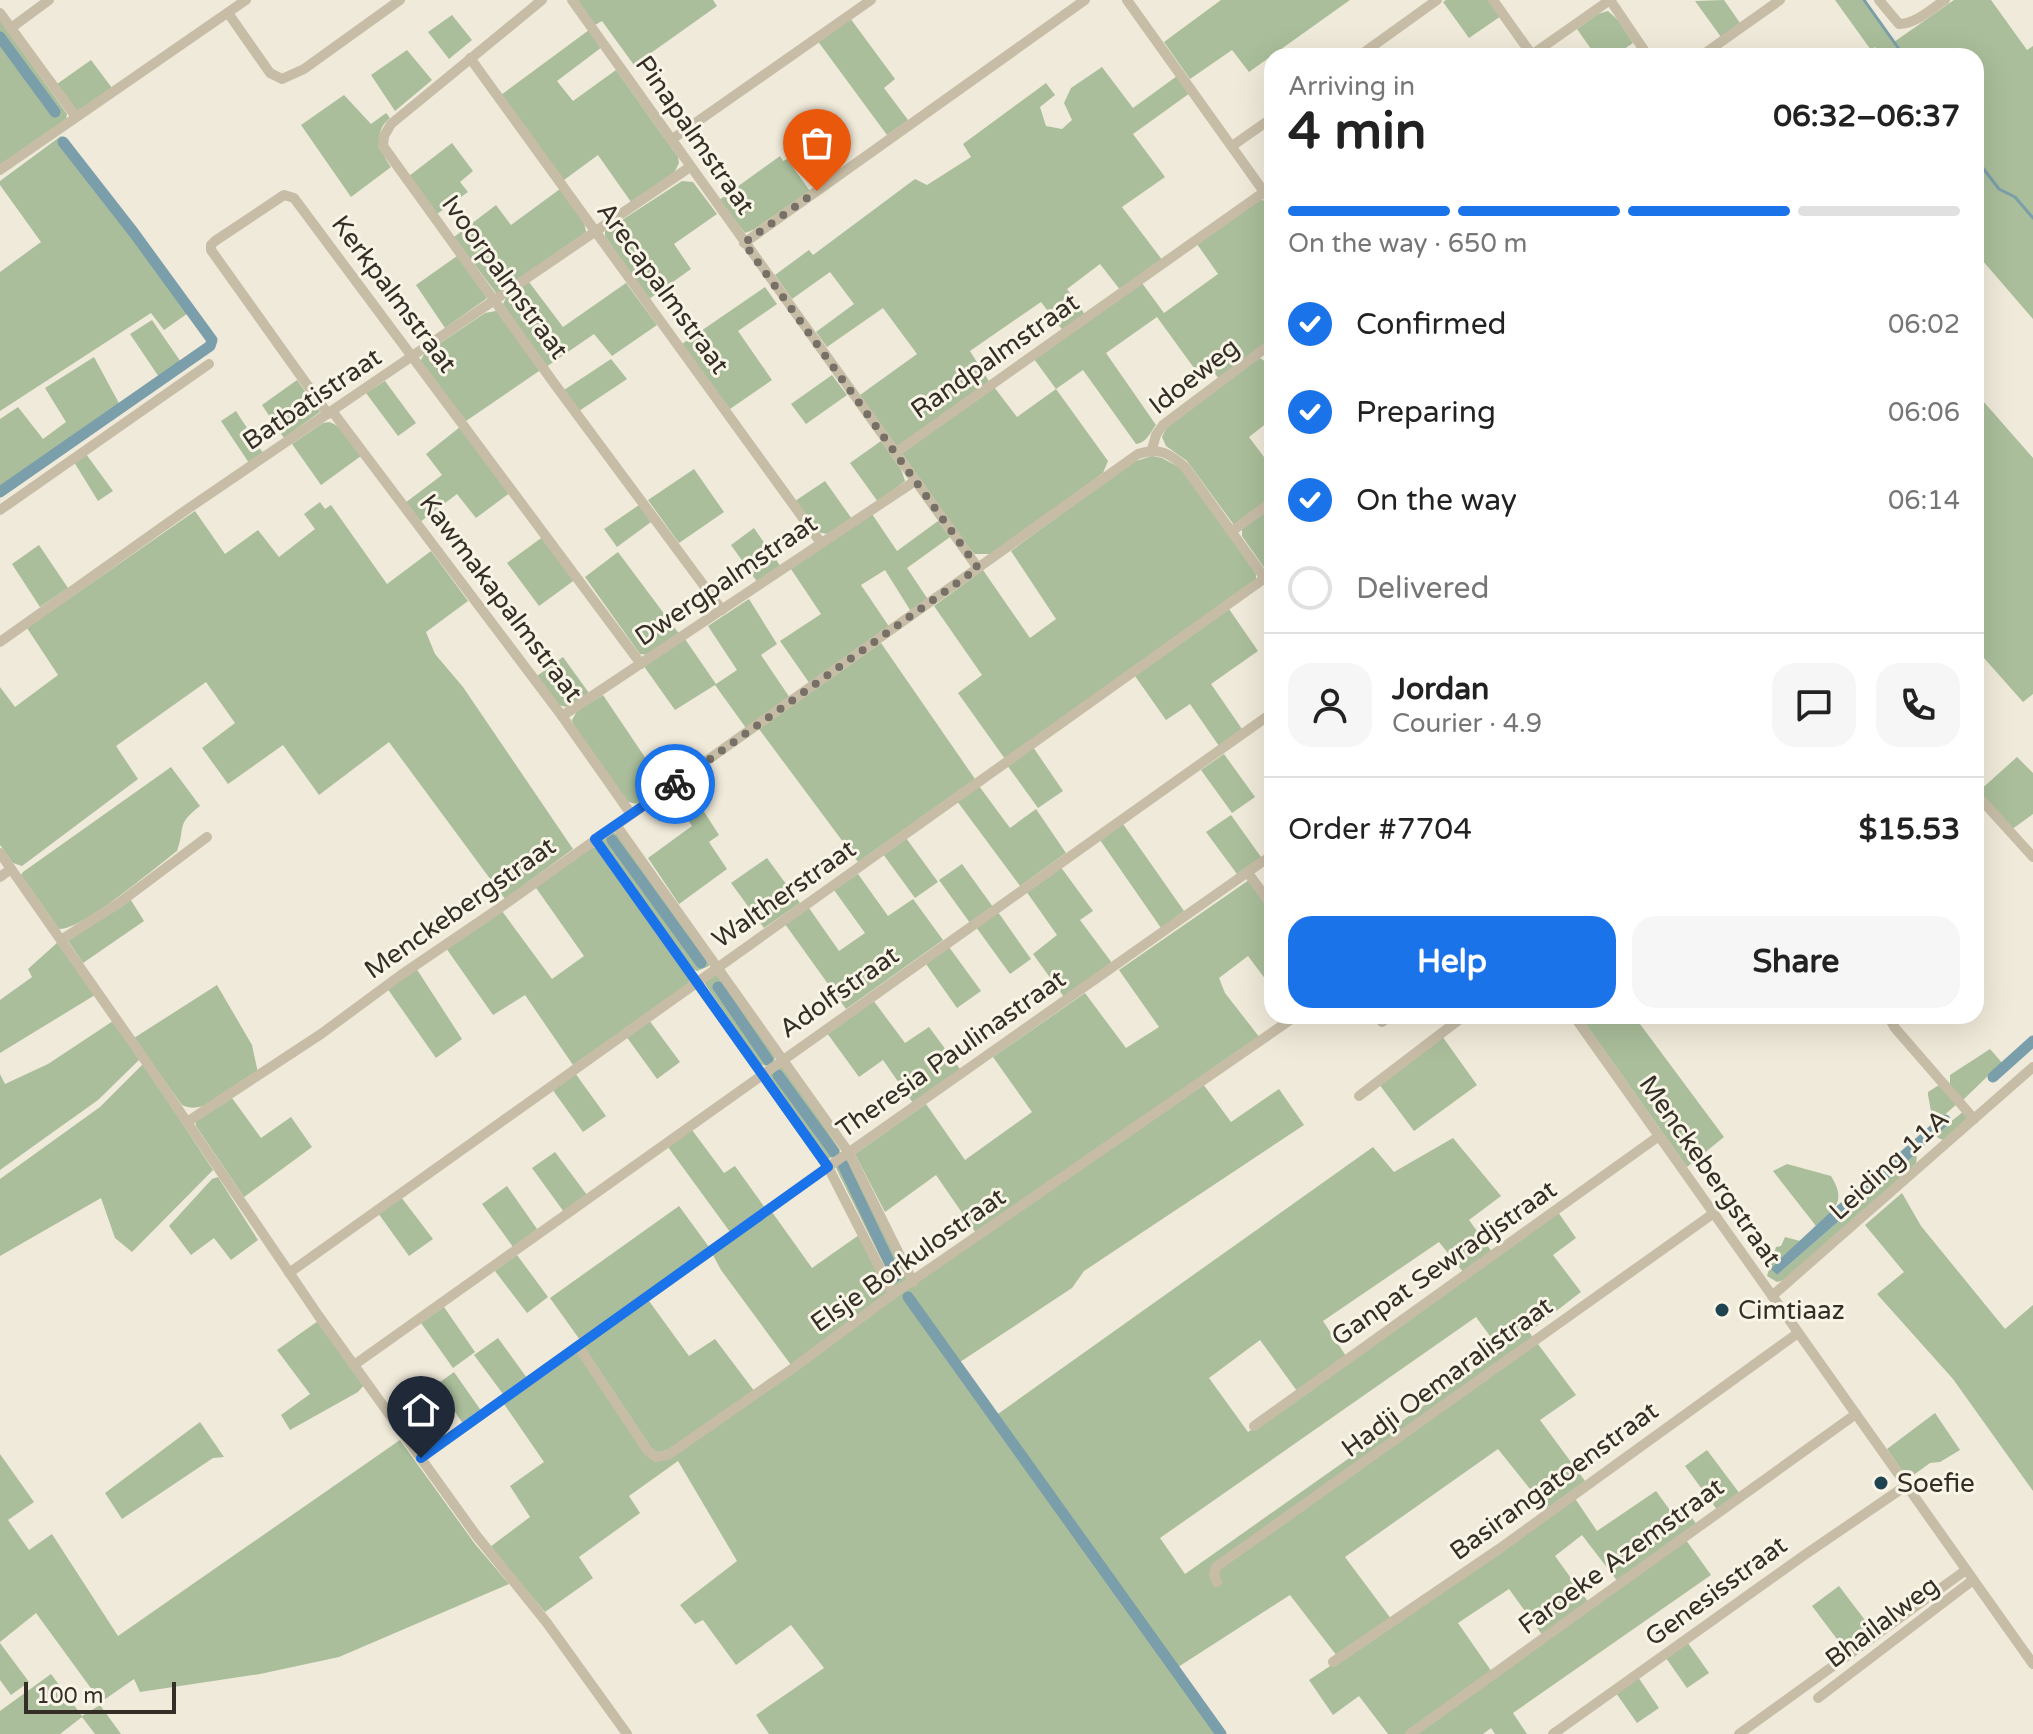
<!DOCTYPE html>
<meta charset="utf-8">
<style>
:root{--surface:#fff;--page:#f6f6f6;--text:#222;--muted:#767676;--line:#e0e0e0;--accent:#1a73e8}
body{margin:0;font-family:"Varela Round",sans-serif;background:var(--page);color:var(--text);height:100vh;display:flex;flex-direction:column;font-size:30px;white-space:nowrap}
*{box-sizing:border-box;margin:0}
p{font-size:26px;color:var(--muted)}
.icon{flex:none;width:44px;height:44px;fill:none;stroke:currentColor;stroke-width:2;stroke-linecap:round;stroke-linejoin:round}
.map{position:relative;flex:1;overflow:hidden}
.drawer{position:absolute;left:1264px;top:48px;width:720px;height:976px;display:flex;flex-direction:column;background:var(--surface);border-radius:24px;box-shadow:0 8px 32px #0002}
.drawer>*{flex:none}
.scale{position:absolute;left:24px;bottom:20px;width:152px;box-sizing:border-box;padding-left:8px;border:4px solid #342e27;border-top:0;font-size:22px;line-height:28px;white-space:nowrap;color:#342e27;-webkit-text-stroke:6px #f8f4e6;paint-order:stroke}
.pin{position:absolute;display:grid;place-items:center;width:68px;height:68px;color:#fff;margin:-82px -34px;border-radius:50% 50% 50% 0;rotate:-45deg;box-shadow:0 0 8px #0007}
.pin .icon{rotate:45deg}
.courier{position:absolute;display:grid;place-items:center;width:80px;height:80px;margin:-40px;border:6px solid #1a73e8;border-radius:50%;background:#fff;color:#222;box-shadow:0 2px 10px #0007}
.head em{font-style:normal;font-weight:700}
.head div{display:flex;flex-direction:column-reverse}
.head{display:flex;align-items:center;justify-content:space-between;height:136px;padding:0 24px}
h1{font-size:52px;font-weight:700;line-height:60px}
.bar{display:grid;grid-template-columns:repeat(4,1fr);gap:12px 8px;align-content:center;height:96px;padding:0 24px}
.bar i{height:10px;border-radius:6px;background:var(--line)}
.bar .current{background:var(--accent)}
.bar p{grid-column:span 4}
.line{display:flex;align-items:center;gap:20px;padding:0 24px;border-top:2px solid var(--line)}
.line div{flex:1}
.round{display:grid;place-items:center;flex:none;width:84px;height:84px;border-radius:24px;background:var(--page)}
ol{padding:0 24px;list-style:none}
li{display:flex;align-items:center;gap:24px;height:88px}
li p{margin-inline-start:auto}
li .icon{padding:8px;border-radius:50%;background:var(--accent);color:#fff;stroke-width:4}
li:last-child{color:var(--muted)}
li i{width:44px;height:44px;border:4px solid var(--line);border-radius:50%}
.action{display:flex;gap:16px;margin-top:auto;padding:16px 24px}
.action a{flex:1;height:92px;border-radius:24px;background:var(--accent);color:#fff;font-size:32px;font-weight:700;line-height:92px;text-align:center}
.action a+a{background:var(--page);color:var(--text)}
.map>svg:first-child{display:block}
</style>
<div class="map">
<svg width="2033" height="1734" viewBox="0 0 2033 1734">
<rect width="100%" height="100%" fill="#f0eada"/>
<!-- green -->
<g fill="#aabe9b" fill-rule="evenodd">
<path d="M577,0H713L717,6L634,65L602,21L595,25Z"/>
<path d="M1221,0H1350L1249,72L1232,50L1190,79L1164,42Z"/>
<path d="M1446,0H1489L1501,16L1469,38L1443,2Z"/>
<path d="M1724,0L1740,23L1721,37L1695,1Z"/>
<path d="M1835,0H1864L1894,42L1954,0H1991L2027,50L2033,46V319L1976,253V56H1882L1875,47L1871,50Z"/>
<path d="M1608,11L1618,20L1633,43L1614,56H1596L1577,29L1598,14Z"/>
<path d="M452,15L472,40L449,59L428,32Z"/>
<path d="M850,18L895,79L884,88L908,120L887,135L817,40Z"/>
<path d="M0,20L67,114L66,120L0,166Z"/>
<path d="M589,30L602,47L557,81L573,101L616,70L678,157L679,163L674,173L631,202L598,155L564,180L501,95Z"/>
<path d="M407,50L432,80L395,111L371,75Z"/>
<path d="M91,60L112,88L77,111L57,84Z"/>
<path d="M1102,67L1133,108L1177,76L1190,93L1133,134L1165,177L1122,207L1163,261L1121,291L1100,264L1067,289L1086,316L1064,332L1041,302L970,351L990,383L898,448L860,395L917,354L883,308L827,347L816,332L854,304L830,272L792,299L775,275L809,250L813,255L915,179L927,185L971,157L963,144L1046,83L1055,95L1040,107L1046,126L1062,129L1072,120L1064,103L1071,88Z"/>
<path d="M344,95L371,124L386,113L390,118C372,133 380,151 391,167L351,197L301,125Z"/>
<path d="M61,136L63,142L191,311L164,330L151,313L0,411V272L41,242L0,185V181Z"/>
<path d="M452,143L473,171L460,182L468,192L437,214L409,176Z"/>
<path d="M780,156L783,161L787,159L810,191L753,230L745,233L719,200Z"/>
<path d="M682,181L693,182L717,214L674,244L691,269L649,299L605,236V231Z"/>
<path d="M560,189L584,222L586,232L502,292L496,293L454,237L496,205L511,225Z"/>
<path d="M1260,199L1265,201L1272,210V340L1219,379L1213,371L1202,379L1157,317L1106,353L1156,425C1150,433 1146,443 1136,444L1083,370L1056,389L1108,461L1103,473L992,554H975L970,549L901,452L994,387L1017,417L1056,389L1034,359L1142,283L1164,313L1218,274L1197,244Z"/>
<path d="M457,256L486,295V299L445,328L416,285Z"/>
<path d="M529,282L563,327L626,283L657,325L612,356L594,334L546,367L503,304L506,298Z"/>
<path d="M765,287L777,304L738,331L772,380L730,409L682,344Z"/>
<path d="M496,311L501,313L542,369L466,421L420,362L424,354L485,313Z"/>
<path d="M152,320L183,365L161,380L130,334Z"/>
<path d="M94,357L121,407L0,492V419L18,407L43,439L66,422L45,388Z"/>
<path d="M1259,358C1280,365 1272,401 1272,419L1249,437L1267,461L1272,458V498L1234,525L1187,461L1166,446L1162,437L1167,427Z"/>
<path d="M611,359L627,379L579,411L564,390Z"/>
<path d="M832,375L847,395L806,424L791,404Z"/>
<path d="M297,380L320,412L284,438L262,405Z"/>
<path d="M385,381L416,423L398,436L366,393Z"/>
<path d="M1976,393L2033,458V694L2023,702L1976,649Z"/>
<path d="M236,411L263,453L249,463L221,421Z"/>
<path d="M329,422C343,426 352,444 361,456L321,485L292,444L323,423Z"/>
<path d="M460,427L511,492L476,518L457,494L420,522L405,503L442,475L426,454Z"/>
<path d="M881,441L901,469L905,481L878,502L850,463Z"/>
<path d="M86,454L113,491L98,501L74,462Z"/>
<path d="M1152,456L1162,458L1184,470L1256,574V579L1005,759L958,693L982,675L934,606L983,570L1030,638L1056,619L1011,551L1133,462Z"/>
<path d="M694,469L724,512L679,543L648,500Z"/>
<path d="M825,481L852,519L827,534L817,532L795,501Z"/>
<path d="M320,502L325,509L331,505L387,584L431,551L468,601L426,632L435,654L463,687L573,849L505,899L389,742L319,795L283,745L228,784L202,748L235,723L206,682L116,746L138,779L22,866L13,863L0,845V687L15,707L58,675L27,628L195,511L225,554L258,530L279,557L315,529L304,514Z"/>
<path d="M639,505L651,522L617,547L604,529Z"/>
<path d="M1272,505V579L1242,536V529Z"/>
<path d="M872,514L897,551L938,521L950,537L907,568L929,601L912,613L885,570L861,585L890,628L810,684L780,641L821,614L791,569Z"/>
<path d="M754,528L781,567L758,583L731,545Z"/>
<path d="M544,536L576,579L539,606L507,563Z"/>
<path d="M39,545L68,588L40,607L12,564Z"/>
<path d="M618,552L680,635L649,655L640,654L585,577Z"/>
<path d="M749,599L777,644L761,655L790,698L746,728L715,685L675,710L643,665L685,639L716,684L737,670L708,626Z"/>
<path d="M1229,609L1258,651L1211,684L1242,729L1219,746L1190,704L1166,720L1135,676Z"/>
<path d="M881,643L975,779L858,862L759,729Z"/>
<path d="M563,657L589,693L567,707L558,705L537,676Z"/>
<path d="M603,695L665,787C653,795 641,809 627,801L574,726L572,720L577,711Z"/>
<path d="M1033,747L1063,791L1038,808L1007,765Z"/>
<path d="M1224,754L1255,797L1232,813L1201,770Z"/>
<path d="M2017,757L2033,773V814L2011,830L1978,792Z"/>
<path d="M171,767L200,806C175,825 186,827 177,851C156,867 81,931 59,929L21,875L23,872Z"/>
<path d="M685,782L719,835L709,842L727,869L679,904L648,858L692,826L670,793Z"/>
<path d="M979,786L1010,828L1036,809L1066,853L1020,886L957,801Z"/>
<path d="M1231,815L1261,857L1237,874L1206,832Z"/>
<path d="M1123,824L1184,911L1161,928L1100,840Z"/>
<path d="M611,832L618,834L710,961L709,966L697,971L693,969L602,841Z"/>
<path d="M906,838L938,882L915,898L883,854Z"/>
<path d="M591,847L597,848L690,980L688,984L573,1065L525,995L493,1015L446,948L502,911L552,979L584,956L534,885Z"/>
<path d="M767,858L800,903L764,928L731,883Z"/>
<path d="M962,864L993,907L970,923L939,880Z"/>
<path d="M1060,866L1093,911L1080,920L1112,963L1064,997L1033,954L1057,935L1026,891Z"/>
<path d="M858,874L888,916L913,899L943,940L846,1009L785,924L809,908L839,951L865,933L834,890Z"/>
<path d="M1249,880L1272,911V988L1248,956L1219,978L1225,993L1260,1038L976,1233L936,1175L885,1212L855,1154L926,1104L965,1160L1032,1112L993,1057L1085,993L1126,1048L1159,1027L1119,970Z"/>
<path d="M129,897L144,921L83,963L66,938Z"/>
<path d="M998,912L1031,959L1010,974L976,927Z"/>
<path d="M58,942L95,995L0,1053V1000L32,977L28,969Z"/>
<path d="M949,947L981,991L957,1008L926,964Z"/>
<path d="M416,968L462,1039L436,1058L387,988Z"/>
<path d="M715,974L719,976L774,1053L775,1059L766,1066L760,1064L705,984V980Z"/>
<path d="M217,985L252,1045L258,1073C239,1085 205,1117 182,1105L134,1038Z"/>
<path d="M873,1000L905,1043L929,1027L960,1069L913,1103L883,1060L859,1077L827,1033Z"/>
<path d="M1580,1016H1634L1724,1137L1687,1167Z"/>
<path d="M649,1020L680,1062L657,1079L626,1036Z"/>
<path d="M113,1021L139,1060L98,1100L0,1170V1074L5,1084L48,1064Z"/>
<path d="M1442,1036L1477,1085L1414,1131L1379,1084Z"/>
<path d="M1990,1049L2004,1065L1996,1068L1963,1100L1950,1085V1075Z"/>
<path d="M143,1064L213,1170L132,1252L115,1238L101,1198L0,1256V1179L100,1107Z"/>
<path d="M781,1066L786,1068L834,1141L840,1150L839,1155L828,1159L769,1075Z"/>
<path d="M575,1073L606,1116L583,1132L552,1089Z"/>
<path d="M1203,1084L1231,1122L1279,1089L1304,1125L1084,1271L1072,1288L957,1364L995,1416L1373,1147L1394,1172L1453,1138L1501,1196L1469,1220L1492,1252L1464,1273L1439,1242L1323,1321L1346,1356L1297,1391L1260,1340L1209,1378L1248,1432L1401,1326L1558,1212L1576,1238L1553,1255L1581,1292L1529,1332L1576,1395L1540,1420L1585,1481L1546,1509L1498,1449L1345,1557L1392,1620L1337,1656L1290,1595L1175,1669L1221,1734H769L756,1715L824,1668L791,1625L736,1665L703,1620L695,1624L680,1605L737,1561L678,1461L629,1496L640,1513L579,1557L593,1578L545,1612L490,1547L530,1517L510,1486L544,1462L504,1404L577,1352L646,1453L674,1455L896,1295ZM1476,1317L1501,1351L1185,1574L1160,1538Z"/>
<path d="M1939,1085L1958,1103L1933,1125L1938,1132L1964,1111L1969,1117L1943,1140L1938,1138L1930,1123L1931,1111L1928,1095V1092Z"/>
<path d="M232,1098L261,1138L291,1117L312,1147L244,1197L196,1126L195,1120C207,1111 221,1107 232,1098Z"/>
<path d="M692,1130L724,1173L735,1166L765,1208L730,1232L668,1147Z"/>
<path d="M555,1152L587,1195L564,1212L532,1168Z"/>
<path d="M1917,1153L1916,1166L1784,1280L1777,1282L1767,1276L1776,1247L1781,1246L1785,1237L1800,1241L1772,1269L1777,1275Z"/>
<path d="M849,1158L909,1281L896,1289L835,1166Z"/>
<path d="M1787,1164L1831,1176C1847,1202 1835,1208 1816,1226L1773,1171Z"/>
<path d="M218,1177L258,1240L231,1260L214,1238L191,1255L169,1226L212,1179Z"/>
<path d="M507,1186L537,1229L513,1247L482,1204Z"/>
<path d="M1902,1193L1921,1226L2005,1329L2033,1305V1491L1953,1379L1877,1294L1904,1272L1865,1225Z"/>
<path d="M401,1197L433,1239L409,1256L378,1213Z"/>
<path d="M679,1206L709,1247L580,1340L550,1298Z"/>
<path d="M772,1212L812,1268L859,1235L889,1293L791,1365L721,1270L713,1255Z"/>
<path d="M517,1255L548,1297L527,1313L495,1271Z"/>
<path d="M649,1301L689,1356L715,1339L755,1392L675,1448L656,1453L650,1449L584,1349L587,1344Z"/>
<path d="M444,1307L475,1352L453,1368L421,1323Z"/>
<path d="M318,1321L364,1385L358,1392L290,1430L281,1415L310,1394L277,1350Z"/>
<path d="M498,1338L527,1378L503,1394L474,1355Z"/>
<path d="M454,1372L482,1412L464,1425L436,1385Z"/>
<path d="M1935,1413L1960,1450L1940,1462L1930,1463L1908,1479L1887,1449Z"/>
<path d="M200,1422L224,1457L213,1458L122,1519L105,1493Z"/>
<path d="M400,1440L475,1544L509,1584L339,1657L260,1674L140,1692L134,1679L101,1702L36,1613L0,1642V1454L34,1502L8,1520L29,1550L52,1534L118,1636Z"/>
<path d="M1707,1450L1740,1494L1718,1511L1685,1466Z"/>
<path d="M1656,1491L1672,1513L1683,1505L1697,1525L1618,1582L1582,1535L1555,1556L1589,1603L1543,1636L1509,1589L1458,1623L1492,1672L1406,1734H1388L1359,1696L1333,1715L1309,1680L1427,1602L1574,1497L1597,1531Z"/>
<path d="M1686,1540L1711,1575L1513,1713L1527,1734H1495L1491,1728L1483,1734H1414Z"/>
<path d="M1839,1586L1874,1632L1846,1651L1812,1606Z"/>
<path d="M0,1643L29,1682L11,1695L0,1680Z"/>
<path d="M1688,1643L1709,1673L1687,1688L1666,1658Z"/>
<path d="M51,1674L82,1716L100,1705L121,1734H95L82,1717L60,1734H0V1711Z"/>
<path d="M1638,1677L1659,1708L1637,1723L1616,1693Z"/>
</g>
<!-- water -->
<path fill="#7b9eab" d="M1911,1146L1917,1153L1777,1275L1771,1269L1779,1260L1838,1205Z"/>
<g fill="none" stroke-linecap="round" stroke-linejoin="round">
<!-- stream -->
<g stroke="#7b9eab" stroke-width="3">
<path d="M1864,0L1904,56"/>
<path d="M1976,159L1999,189L2015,197L2033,218"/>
</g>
<!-- canal -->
<g stroke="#7b9eab" stroke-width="11">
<path d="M0,37L55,112"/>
<path d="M0,492L210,346L212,340L134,233L63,142"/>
<path d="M612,840L701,963"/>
<path d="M718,987L768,1060"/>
<path d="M778,1075L834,1152"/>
<path d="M1993,1077L2033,1041"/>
<path d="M1904,1156L1945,1120"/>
<path d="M843,1165L896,1276"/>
<path d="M908,1297L1221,1734"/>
</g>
<!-- minor -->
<g stroke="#c7bda7" stroke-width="10">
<path d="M542,0L391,124L384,136L383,146L556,386L722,610"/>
<path d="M572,0L978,568"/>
<path d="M1127,0L1272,203"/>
<path d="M1493,0L1532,55"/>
<path d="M1879,0L1899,24C1916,24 1931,9 1945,0"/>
<path d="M0,13L76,117"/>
<path d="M228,13L270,73L282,79L304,69L400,0"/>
<path d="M11,28L49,0"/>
<path d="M1359,56L1437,0"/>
<path d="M1530,56L1610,0L1648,56"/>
<path d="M1701,56L1780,0"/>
<path d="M1872,56L1875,54"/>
<path d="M470,58L821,543"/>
<path d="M671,140L871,0"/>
<path d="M1232,146L1272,118"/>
<path d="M0,170L246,0"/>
<path d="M744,243L1085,0"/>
<path d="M332,411L562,716L631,814"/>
<path d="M328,414L211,250V245L215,241L284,195L294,198L641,664"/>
<path d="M1152,449L1156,435L1163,425L1272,343"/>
<path d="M895,453L1264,192"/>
<path d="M0,510L209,364"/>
<path d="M1232,531L1272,502"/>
<path d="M0,642L189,508L690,167"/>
<path d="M562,716L915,481"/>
<path d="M1976,794L2033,857"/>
<path d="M616,825L849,1153L913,1282"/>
<path d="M595,839L828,1167L893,1294"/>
<path d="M0,853L149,1066L318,1315L476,1535L547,1623L627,1734"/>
<path d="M1248,873L1272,906"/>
<path d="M0,877L11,869"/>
<path d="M61,940L119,903L207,837"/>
<path d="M1574,1016L2033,1664"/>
<path d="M1894,1016L1891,1021L1895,1028L1974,1119"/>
<path d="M1382,1022L1390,1016"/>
<path d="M1359,1096L1464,1016"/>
<path d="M187,1122L321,1034L401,975L501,907L1138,454C1159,447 1169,453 1185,467L1272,588"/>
<path d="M289,1273L1265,578"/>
<path d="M1772,1296L2033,1067"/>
<path d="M578,1346L648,1451L656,1457L668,1455L796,1366L893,1294L1296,1016"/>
<path d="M354,1365L1272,713"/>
<path d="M1254,1426L1659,1136"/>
<path d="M421,1458L828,1167L1272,855"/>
<path d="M1217,1582L1214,1575L1216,1567L1714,1213"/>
<path d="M1333,1662L1499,1549L1798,1333"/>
<path d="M1818,1698L1973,1580"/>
<path d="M1410,1734L1856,1414"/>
<path d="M1553,1734L1803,1556L1907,1485"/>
<path d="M1739,1734L1966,1570"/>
</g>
</g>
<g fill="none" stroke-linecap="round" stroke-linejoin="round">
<!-- done -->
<path stroke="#767066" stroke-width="8" stroke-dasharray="0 14.4" d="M675,784L978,568L744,243L817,191"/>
<!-- route -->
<path stroke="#1a73e8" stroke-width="10" d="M421,1458L828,1167L595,839L675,784"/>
</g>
<!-- markers -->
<g fill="#204352" stroke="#f8f4e6" stroke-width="3">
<circle cx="1722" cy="1310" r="8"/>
<circle cx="1881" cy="1483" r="8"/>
</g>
<g text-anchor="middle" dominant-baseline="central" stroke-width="6" stroke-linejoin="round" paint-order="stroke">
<!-- street labels -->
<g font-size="26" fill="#342e27" stroke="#f8f4e6">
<text transform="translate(695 135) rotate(55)">Pinapalmstraat</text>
<text transform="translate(505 277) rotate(54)">Ivoorpalmstraat</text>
<text transform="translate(663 288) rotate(54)">Arecapalmstraat</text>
<text transform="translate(394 294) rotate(53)">Kerkpalmstraat</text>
<text transform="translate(995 356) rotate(-35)">Randpalmstraat</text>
<text transform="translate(1194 376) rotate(-38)">Idoeweg</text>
<text transform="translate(312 399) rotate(-34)">Batbatistraat</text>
<text transform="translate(726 580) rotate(-34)">Dwergpalmstraat</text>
<text transform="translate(501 598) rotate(53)">Kawmakapalmstraat</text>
<text transform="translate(784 894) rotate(-35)">Waltherstraat</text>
<text transform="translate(460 908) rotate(-35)">Menckebergstraat</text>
<text transform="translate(839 992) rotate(-35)">Adolfstraat</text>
<text transform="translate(951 1054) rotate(-35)">Theresia Paulinastraat</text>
<text transform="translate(1889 1165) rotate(-42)">Leiding 11A</text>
<text transform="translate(1710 1171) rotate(55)">Menckebergstraat</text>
<text transform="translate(908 1260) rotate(-35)">Elsje Borkulostraat</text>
<text transform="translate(1444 1263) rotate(-35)">Ganpat Sewradjstraat</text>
<text transform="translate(1447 1377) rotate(-36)">Hadji Oemaralistraat</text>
<text transform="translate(1554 1481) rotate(-36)">Basirangatoenstraat</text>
<text transform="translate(1621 1556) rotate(-36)">Faroeke Azemstraat</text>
<text transform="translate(1716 1591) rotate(-36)">Genesisstraat</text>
<text transform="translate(1882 1622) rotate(-37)">Bhailalweg</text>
</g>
<!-- poi labels -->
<g font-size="26" fill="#342e27" stroke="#f8f4e6" text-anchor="start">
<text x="1738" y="1310">Cimtiaaz</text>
<text x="1897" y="1483">Soefie</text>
</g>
</g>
</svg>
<div class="scale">100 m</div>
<div class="pin" style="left:817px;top:191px;background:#ea580c"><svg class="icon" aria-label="bag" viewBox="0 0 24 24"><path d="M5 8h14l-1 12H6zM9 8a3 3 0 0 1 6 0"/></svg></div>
<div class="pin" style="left:421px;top:1458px;background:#1f2937"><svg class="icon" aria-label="home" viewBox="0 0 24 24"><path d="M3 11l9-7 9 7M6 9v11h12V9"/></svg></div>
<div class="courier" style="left:675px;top:784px"><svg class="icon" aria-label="bike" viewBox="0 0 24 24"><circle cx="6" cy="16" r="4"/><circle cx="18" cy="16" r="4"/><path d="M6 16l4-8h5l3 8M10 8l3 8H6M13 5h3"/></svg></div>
<section class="drawer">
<div class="head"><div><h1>4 min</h1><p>Arriving in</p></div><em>06:32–06:37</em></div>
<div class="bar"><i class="current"></i><i class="current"></i><i class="current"></i><i></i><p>On the way · 650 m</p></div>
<ol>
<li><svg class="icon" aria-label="check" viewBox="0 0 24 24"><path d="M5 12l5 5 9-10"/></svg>Confirmed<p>06:02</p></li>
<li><svg class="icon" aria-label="check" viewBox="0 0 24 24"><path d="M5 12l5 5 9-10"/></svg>Preparing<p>06:06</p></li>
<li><svg class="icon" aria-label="check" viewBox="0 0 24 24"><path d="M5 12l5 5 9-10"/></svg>On the way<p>06:14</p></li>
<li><i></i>Delivered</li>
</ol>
<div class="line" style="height:144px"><a class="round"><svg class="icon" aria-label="person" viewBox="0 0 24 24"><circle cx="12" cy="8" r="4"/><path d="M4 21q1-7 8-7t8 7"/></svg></a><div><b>Jordan</b><p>Courier · 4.9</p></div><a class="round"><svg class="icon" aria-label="chat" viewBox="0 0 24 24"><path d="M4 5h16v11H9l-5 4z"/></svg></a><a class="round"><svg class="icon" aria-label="phone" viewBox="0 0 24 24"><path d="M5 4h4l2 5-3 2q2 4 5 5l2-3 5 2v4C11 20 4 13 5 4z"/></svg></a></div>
<div class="line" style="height:104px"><div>Order #7704</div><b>$15.53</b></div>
<div class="action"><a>Help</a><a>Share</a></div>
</section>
</div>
